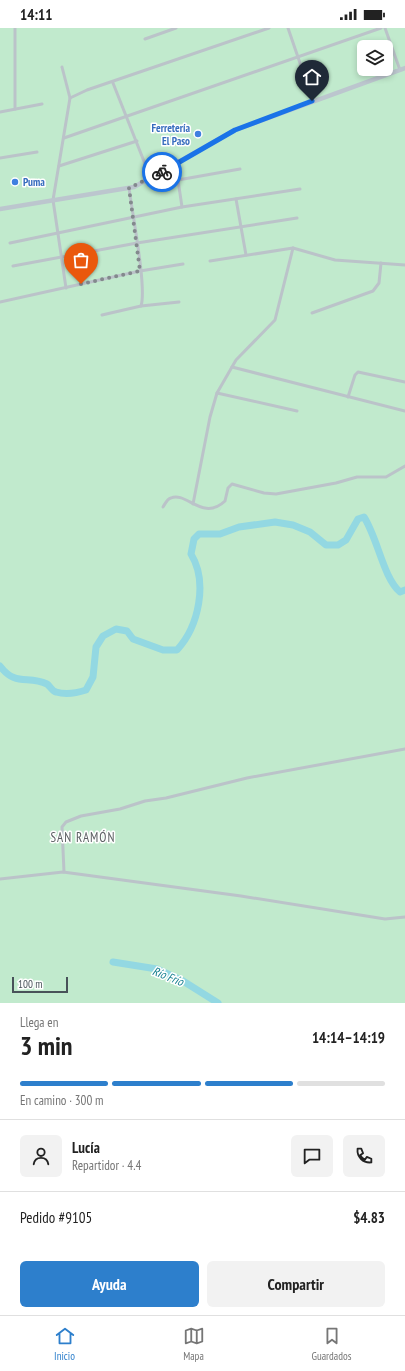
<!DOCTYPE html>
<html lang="es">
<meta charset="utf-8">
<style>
:root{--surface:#fff;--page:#f2f2f2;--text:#222;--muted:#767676;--line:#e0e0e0;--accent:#2d7fcc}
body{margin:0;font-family:"PT Sans Narrow",sans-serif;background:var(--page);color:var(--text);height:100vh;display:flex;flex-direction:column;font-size:15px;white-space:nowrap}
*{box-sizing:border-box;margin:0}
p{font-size:13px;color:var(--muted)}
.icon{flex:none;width:22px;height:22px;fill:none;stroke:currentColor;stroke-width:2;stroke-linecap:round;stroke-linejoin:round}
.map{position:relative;height:975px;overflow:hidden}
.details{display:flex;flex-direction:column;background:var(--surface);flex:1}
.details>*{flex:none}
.tools{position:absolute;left:357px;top:12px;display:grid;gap:8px}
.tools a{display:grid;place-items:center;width:36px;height:36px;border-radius:6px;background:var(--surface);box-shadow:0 2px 6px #0003;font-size:20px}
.scale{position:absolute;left:12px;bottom:10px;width:56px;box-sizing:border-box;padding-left:4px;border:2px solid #485259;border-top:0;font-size:11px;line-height:14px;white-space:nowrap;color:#485259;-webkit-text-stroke:3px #fff;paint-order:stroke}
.pin{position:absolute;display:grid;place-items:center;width:34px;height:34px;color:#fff;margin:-41px -17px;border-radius:50% 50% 50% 0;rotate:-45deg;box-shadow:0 0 4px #0007}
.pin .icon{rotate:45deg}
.courier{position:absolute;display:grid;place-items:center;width:40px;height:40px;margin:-20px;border:3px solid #1a73e8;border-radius:50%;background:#fff;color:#222;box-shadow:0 1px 5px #0007}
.overview em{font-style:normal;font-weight:600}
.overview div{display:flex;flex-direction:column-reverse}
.overview{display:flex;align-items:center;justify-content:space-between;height:68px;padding:0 20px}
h1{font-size:26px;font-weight:600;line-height:30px}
.bar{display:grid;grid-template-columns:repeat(4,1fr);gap:6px 4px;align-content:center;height:48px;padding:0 20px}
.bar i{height:5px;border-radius:3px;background:var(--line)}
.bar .selected{background:var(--accent)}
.bar p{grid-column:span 4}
.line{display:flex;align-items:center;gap:10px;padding:0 20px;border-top:1px solid var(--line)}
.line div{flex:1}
.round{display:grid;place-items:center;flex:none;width:42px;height:42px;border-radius:6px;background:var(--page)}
.primary-button{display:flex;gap:8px;margin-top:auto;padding:8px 20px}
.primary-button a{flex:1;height:46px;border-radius:6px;background:var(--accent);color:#fff;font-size:16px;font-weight:600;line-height:46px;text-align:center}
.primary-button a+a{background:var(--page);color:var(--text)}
.status{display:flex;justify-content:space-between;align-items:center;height:28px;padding:0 20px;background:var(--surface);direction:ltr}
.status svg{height:11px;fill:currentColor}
.tabs{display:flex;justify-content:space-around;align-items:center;height:56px;border-top:1px solid var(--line);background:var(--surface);font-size:11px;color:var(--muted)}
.tabs a{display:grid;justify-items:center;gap:2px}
.tabs .selected{color:var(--accent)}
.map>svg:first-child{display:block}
</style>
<div class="status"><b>14:11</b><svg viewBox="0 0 49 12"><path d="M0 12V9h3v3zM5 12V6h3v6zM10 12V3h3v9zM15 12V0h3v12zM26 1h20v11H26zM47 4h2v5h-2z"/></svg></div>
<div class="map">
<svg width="405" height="975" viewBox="0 0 405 975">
<rect width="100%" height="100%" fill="#f0eeee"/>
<!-- green -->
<path fill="#c1eacd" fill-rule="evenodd" d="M0,0H405V975H0ZM364,19H386V41H364Z"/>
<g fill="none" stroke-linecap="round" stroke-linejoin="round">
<!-- river -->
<g stroke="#93d8e2" stroke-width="7">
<path d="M0,638C16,659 27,647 47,656C50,658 52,663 56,664C66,667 77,665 86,662L93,649L96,619L103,608L116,601L127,603L133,611L163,622H177C199,598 208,554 191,526L194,511L199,506H220L239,499L275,494L293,497L310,504L326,517H338L346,512L358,491L364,489C378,511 383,549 400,564L405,562"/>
<path d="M113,934L157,941L183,953L218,975"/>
</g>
<!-- minor -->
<g stroke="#bbc3c9" stroke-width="3">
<path d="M15,0V81"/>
<path d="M288,0L313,73"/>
<path d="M385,0L400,42"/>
<path d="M145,11L176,0"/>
<path d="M62,39L70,70"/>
<path d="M113,55L151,151"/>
<path d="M0,84L42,76"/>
<path d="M64,110L381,0"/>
<path d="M0,130L37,124"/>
<path d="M59,138L137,113"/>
<path d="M236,171L246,227"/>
<path d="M182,179L178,152L240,141"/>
<path d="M10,215L182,179L300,161"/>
<path d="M210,233L293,220L335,232L405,237"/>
<path d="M13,238L137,215L297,190"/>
<path d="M66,260L53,172L70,70L87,62L269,0"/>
<path d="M0,274L140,243L183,236"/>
<path d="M141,278L179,274"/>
<path d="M312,285L373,263L379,255L381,235"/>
<path d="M102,287L141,278C147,260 132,184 129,160"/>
<path d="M232,339L405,383"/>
<path d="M217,365L297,383"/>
<path d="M348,369L355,347L358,344L405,354"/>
<path d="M193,476L210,389L217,365L236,332L275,292L293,220"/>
<path d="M163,479C165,476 167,471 171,470C186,463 203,494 225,473L228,460L232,456L264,465L276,466L336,455L357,449H386L405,438"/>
<path d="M64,844L62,799L66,794L81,788L120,781L145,773L166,770L247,750L405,721"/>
<path d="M0,851L63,844L241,868L385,891L405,889"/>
</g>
<!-- secondary -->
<path stroke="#bcc6ce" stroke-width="4.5" d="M0,181L134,159L235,102L405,40"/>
</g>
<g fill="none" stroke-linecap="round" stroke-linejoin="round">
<!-- done -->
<path stroke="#83898d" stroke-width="4" stroke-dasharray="0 7.2" d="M81,256L140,243L129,160L162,144"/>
<!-- route -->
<path stroke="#1a73e8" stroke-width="5" d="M162,144L235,102L312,73"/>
</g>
<!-- markers -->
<g fill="#3f7fe0" stroke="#fff" stroke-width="1.5">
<circle cx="198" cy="106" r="4"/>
<circle cx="15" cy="154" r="4"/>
</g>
<g text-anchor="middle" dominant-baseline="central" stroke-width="3" stroke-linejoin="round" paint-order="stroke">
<!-- shop labels -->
<g font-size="11" font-weight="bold" fill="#366cbe" stroke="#fff" text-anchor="end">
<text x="190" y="100">Ferretería<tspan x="190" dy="13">El Paso</tspan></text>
<text x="23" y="154" text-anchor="start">Puma</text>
</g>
<!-- water labels -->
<g font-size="12" font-style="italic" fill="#1b8292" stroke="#fff">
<text transform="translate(168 948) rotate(22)">Río Frío</text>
</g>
<!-- quarter labels -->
<g font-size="13" letter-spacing="1" fill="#5b5f62" stroke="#fff">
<text x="83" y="809">SAN RAMÓN</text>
</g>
</g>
</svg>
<div class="tools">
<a><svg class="icon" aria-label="layers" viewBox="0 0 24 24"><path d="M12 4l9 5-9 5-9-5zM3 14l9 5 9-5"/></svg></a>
</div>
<div class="scale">100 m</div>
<div class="pin" style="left:81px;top:256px;background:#ea580c"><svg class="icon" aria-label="bag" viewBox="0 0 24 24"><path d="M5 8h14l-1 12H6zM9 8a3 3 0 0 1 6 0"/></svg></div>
<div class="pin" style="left:312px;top:73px;background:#1f2937"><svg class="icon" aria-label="home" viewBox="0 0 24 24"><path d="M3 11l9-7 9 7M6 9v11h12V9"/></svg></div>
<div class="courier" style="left:162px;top:144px"><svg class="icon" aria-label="bike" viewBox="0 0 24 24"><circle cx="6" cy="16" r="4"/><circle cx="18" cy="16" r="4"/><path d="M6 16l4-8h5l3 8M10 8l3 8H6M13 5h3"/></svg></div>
</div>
<section class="details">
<div class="overview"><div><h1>3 min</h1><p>Llega en</p></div><em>14:14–14:19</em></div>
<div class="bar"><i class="selected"></i><i class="selected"></i><i class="selected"></i><i></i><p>En camino · 300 m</p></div>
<div class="line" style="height:72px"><a class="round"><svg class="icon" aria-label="person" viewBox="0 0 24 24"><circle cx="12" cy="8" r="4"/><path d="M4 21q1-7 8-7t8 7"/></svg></a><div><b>Lucía</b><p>Repartidor · 4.4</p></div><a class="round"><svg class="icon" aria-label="chat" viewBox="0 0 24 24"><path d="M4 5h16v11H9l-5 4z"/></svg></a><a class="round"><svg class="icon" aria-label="phone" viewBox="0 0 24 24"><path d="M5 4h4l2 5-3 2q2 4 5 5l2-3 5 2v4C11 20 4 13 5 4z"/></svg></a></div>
<div class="line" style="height:52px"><div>Pedido #9105</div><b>$4.83</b></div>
<div class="primary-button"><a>Ayuda</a><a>Compartir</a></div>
</section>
<nav class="tabs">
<a class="selected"><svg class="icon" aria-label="home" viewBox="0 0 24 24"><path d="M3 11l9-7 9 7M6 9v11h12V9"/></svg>Inicio</a>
<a><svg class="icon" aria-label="map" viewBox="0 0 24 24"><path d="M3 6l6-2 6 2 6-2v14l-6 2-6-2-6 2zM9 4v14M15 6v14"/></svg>Mapa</a>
<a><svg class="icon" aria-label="saved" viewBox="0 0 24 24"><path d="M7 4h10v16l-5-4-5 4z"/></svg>Guardados</a>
</nav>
